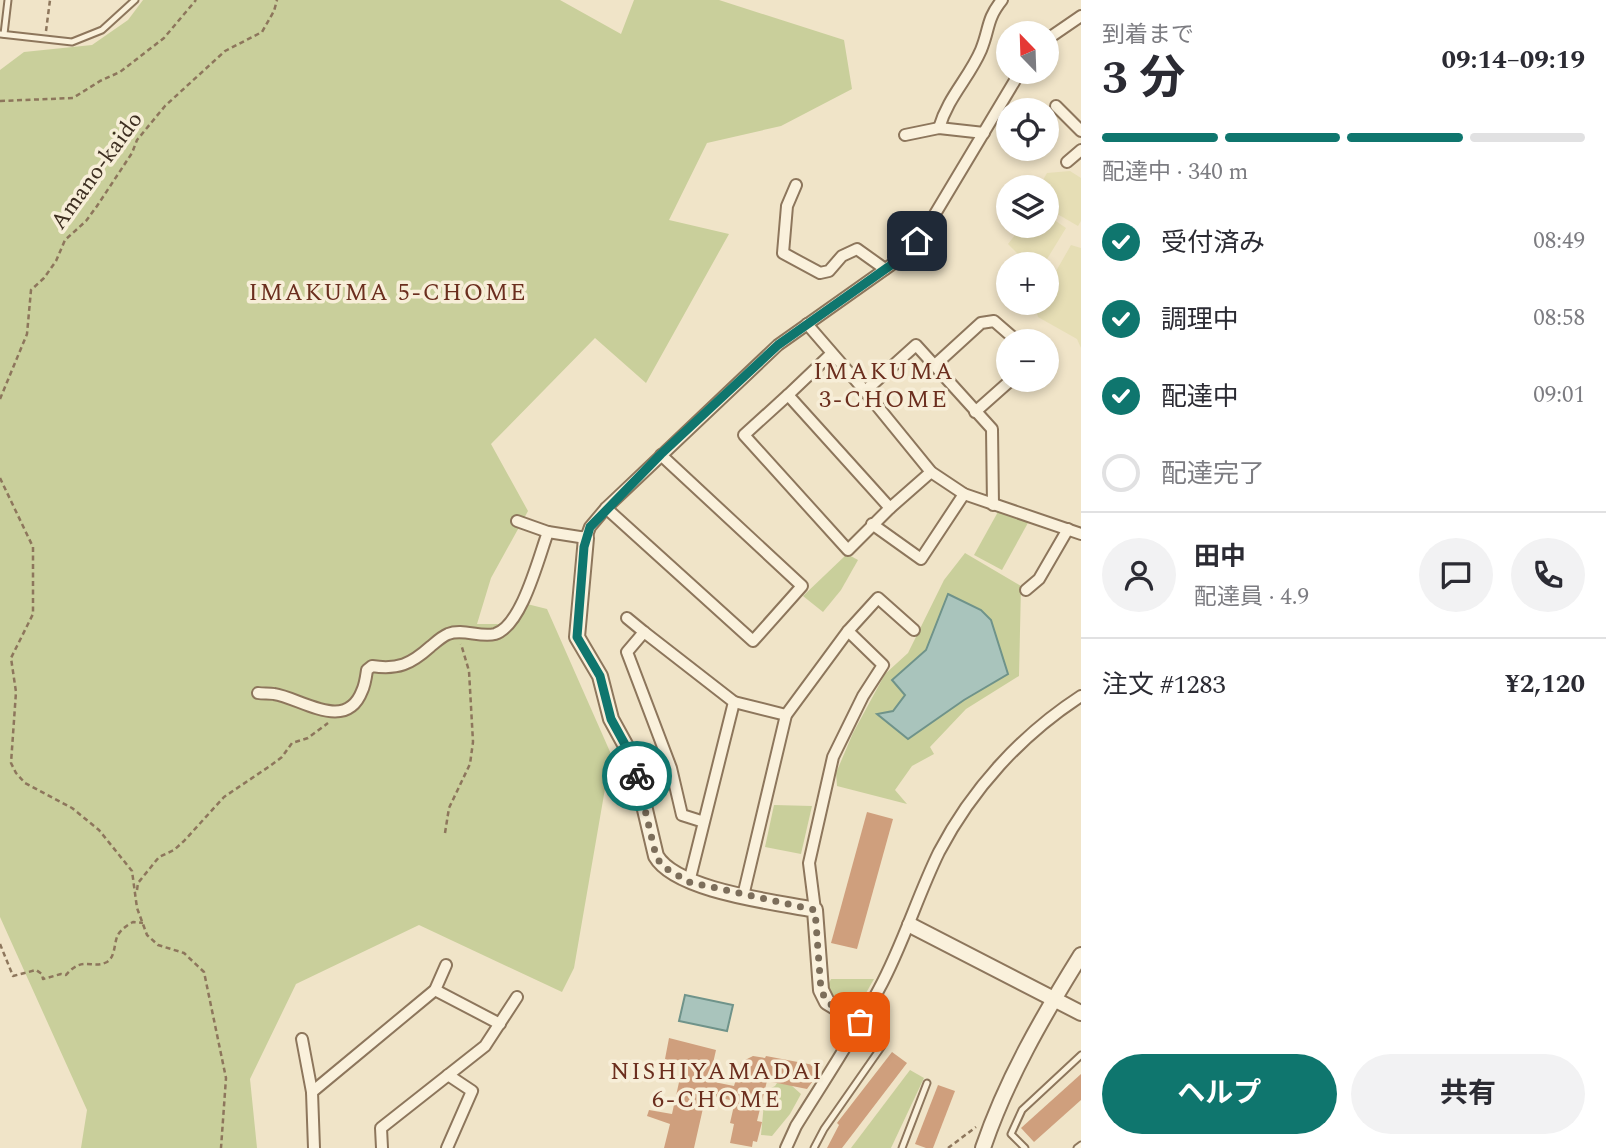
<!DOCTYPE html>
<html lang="ja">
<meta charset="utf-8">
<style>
:root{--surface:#fff;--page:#f2f2f3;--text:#2b2b33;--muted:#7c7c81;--line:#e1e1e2;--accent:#0f766e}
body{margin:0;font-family:Spectral,"Noto Sans JP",serif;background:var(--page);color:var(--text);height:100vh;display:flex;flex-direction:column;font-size:26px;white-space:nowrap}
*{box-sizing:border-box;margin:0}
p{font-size:23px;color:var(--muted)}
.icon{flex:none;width:38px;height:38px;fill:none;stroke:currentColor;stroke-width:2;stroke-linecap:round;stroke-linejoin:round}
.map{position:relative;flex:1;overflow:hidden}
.drawer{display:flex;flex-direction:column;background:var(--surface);width:525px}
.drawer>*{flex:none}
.needle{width:46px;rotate:337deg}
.fabs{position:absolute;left:996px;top:21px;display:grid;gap:14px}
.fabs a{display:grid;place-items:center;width:63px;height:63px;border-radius:50%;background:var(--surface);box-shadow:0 4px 10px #0003;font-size:35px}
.pin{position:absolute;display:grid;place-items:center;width:60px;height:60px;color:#fff;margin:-30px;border-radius:14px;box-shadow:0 4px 10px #0006}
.courier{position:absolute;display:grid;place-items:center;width:70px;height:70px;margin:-35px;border:5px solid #0f766e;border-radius:50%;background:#fff;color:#222;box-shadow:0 2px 9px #0007}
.headline em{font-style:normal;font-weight:700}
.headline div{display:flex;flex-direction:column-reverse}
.headline{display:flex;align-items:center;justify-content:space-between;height:119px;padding:0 21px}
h1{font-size:46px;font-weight:700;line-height:52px}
.bar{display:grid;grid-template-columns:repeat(4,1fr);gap:10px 7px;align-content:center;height:84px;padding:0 21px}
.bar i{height:9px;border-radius:5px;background:var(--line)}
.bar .selected{background:var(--accent)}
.bar p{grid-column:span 4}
.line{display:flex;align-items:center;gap:18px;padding:0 21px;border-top:2px solid var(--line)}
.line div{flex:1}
.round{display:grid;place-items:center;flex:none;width:74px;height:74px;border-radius:37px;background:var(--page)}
ol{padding:0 21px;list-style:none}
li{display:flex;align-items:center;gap:21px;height:77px}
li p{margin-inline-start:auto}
li .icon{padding:7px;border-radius:50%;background:var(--accent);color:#fff;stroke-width:4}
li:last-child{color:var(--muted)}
li i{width:38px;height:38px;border:4px solid var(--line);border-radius:50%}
.primary-button{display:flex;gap:14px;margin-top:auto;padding:14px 21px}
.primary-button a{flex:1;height:80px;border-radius:42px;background:var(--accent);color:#fff;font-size:28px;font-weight:700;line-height:80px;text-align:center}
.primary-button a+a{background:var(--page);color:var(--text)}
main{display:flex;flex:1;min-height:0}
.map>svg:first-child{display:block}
</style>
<main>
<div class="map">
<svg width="1081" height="1148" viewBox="0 0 1081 1148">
<rect width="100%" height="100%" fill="#f0e4c8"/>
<!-- farmland -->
<g fill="#e6deb5">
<path d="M1070,171L1081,178V221L1078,226L1047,208L1046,187H1039L1047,173Z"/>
<path d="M1047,215L1066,228L1044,264H1024L1022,258L1008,244L1022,226H1046Z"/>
<path d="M1071,245L1081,248V348L1077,339L1038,317L1035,306L1037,303H1046L1047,287Z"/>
</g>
<!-- green -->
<g fill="#c9cf9b">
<path d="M143,0H560L621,34L634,0H719L844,40L852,89L781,126L707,143L669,220L729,234L646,383L595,338L491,444L528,511L491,578L477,624H500L523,603L547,609L611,754L574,968L562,992L419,925L296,984L250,1079L257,1148H81L87,1110L0,917V70L24,52L92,45L128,20Z"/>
<path d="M999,510L1029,521L1002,570L974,555Z"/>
<path d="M965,553L1021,586L1019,676L966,709L930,747L934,754L912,766L895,790L907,804L837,786L836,773L853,733L885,674L908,653L944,580Z"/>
<path d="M847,554L858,560L841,590L823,612L803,596Z"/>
<path d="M774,805L812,806L801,854L765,847Z"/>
<path d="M831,979H874L858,1007L834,996L827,987Z"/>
<path d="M910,1070L924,1078L891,1148H851Z"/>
<path d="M777,1083L791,1085L801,1094L790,1114L772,1136L761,1135L764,1103H767L771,1088L775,1086Z"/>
</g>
<!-- water -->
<g fill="#a9c4bc" stroke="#6f938a" stroke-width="2">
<path d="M948,594L981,610L991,620L1008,674L964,700L908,739L877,714L893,711L905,695L892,680L926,650Z"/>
<path d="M685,995L733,1005L727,1031L679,1021Z"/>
</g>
<!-- building -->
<g fill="#cf9f7d">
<path d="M867,812L893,819L857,949L831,943Z"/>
<path d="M669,1038L716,1050L709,1081L734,1086L741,1062L753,1056L765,1058L766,1056L819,1066L818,1074L807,1089L767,1081L757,1121L762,1122L757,1142L753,1141L752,1147L730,1143L734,1124L730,1123L735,1101L706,1095L694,1148H664L670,1124L647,1116L649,1110L672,1114L683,1064L665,1059Z"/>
<path d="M892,1052L907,1063L842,1148H827L839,1125L837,1123Z"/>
<path d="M1081,1074V1100L1034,1142L1021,1128Z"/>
<path d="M938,1085L955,1091L933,1148H926L915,1144Z"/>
</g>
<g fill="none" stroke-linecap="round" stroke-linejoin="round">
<defs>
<g id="service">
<path d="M0,34L72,42L102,30L135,0"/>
<path d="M4,34L8,0"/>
<path d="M814,1148L824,1129L882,1046"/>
<path d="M902,1148L927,1083"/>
<path d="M1025,1148L1011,1134L1022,1110L1081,1055"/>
<path d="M1077,1148L1081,1145"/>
</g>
<g id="minor">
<path d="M1046,40L1081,16"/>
<path d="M1056,106L1081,131"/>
<path d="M939,128C948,97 969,78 981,50C990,28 986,20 1002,0"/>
<path d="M905,135L939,128L984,133"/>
<path d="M1067,162L1081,150"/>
<path d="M796,185L787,206L783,253L820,273L829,271L842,256L857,249L885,269"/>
<path d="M807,324L865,391L931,472L964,494L1081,534"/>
<path d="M831,354L788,395L890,508L931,472"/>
<path d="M935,365L981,323L994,321L1017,341"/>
<path d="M865,391L916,345L992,429L993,505"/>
<path d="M788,395L744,435L848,550L890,508"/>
<path d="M975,412L1011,380"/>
<path d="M606,508L753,641L802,586L661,455"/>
<path d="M517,521L548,532L586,538L590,527L606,508L778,345L908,253L926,229L1020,72"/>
<path d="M872,524L921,559L964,494"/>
<path d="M1026,590L1039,579L1068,529"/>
<path d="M627,618L644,632"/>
<path d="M258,693C263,694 269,693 274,694C301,698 346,733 362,691C365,685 366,677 367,670L372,666C398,670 411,664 430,647C435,643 441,637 448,634C463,628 480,638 495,634C522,626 539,556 548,532"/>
<path d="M734,702L786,715"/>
<path d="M689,882L734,702L644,632L627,652L671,768L682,815L704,822"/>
<path d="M743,896L786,715L848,631"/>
<path d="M815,910L809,863L833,757L863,696L883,665L848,631L878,598L914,630"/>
<path d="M435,990L500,1024"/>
<path d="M302,1039L312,1092"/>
<path d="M314,1148L312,1092L435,990L446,965"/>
<path d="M382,1148L381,1128L485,1046L517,997"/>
<path d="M447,1148L472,1091L448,1075"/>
<path d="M786,1148L796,1126C824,1081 854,1036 879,989C903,945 917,897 939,852C972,789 1021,735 1081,696"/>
</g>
<g id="tertiary">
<path d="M586,538L577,637L600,676L611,719L633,759L656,856C676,891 776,902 815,910L821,990L827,1002L860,1022"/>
<path d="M910,925L1081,1013"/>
<path d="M983,1148C1006,1080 1043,1016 1081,955"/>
</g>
</defs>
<!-- service casing -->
<use href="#service" stroke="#8d765c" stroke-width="9"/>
<!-- minor casing -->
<use href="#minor" stroke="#8d765c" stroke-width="14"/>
<!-- tertiary casing -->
<use href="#tertiary" stroke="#8d765c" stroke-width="18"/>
<!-- path -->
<g stroke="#8d765c" stroke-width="2.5" stroke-dasharray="5 3.5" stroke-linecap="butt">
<path d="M46,31L50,0"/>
<path d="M0,101L73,98L100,81L120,72L164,38L196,0"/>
<path d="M0,399L27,334L31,290L44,278L56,261L65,240L86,221L97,206L132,153L137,140L165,106L225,51L262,32L274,11L277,0"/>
<path d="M0,478L33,547V614L11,658L16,692L11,763L16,773L25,783L72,808L99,830L132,871L137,908L147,935L158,945L184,953L204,972L226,1078L221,1148"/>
<path d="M445,833L449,808L470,764L473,742L469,671L461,644"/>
<path d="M137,890L138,883L159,857L174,850L184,841L224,797L270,766L282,757L292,743L308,738L328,723"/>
<path d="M0,944L13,976L36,970L42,974L43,979L61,974L66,975C83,955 92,970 107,962C115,957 114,945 117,937C119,931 127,925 133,922L143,923"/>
<path d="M948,1148L976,1127"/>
</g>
<!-- service -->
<use href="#service" stroke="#faf1dc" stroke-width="5"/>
<!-- minor -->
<use href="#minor" stroke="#faf1dc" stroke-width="10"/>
<!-- tertiary -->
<use href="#tertiary" stroke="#faf1dc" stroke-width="14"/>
</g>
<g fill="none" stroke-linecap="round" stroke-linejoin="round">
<!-- done -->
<path stroke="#7c6e5b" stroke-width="7" stroke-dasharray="0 12.6" d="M637,776L656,856L662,866L689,882L815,910L821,990L827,1002L860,1022"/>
<!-- route -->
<path stroke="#0f766e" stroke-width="9" d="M637,776L633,759L611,719L600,676L577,637L584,547L590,527L661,454L778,345L908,253L917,241"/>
</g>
<g text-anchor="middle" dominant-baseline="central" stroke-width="7" stroke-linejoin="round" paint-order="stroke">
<!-- street labels -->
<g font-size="23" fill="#3d2e20" stroke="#f7eed8">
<text transform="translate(97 171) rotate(-54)">Amano-kaido</text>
</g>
<!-- neighbourhood labels -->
<g font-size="24" letter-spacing="2" fill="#6b2e1e" stroke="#f7eed8">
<text x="388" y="293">IMAKUMA 5-CHOME</text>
<text x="884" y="372">IMAKUMA<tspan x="884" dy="28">3-CHOME</tspan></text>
<text x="717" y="1072">NISHIYAMADAI<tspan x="717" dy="28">6-CHOME</tspan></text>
</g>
</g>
</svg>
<div class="fabs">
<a><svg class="needle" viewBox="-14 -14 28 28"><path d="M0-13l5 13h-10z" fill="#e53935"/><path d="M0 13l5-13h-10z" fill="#7c7c81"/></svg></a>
<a><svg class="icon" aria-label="locate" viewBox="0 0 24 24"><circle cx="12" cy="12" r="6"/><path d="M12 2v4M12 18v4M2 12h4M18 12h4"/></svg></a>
<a><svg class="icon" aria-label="layers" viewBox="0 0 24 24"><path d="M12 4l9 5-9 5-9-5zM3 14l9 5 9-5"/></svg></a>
<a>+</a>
<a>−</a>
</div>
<div class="pin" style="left:860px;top:1022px;background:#ea580c"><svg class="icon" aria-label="bag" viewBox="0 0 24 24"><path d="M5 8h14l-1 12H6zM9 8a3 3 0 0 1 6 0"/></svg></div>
<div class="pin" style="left:917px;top:241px;background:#1f2937"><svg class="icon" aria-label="home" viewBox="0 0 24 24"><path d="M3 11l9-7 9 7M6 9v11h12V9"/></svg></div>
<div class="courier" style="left:637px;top:776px"><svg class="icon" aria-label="bike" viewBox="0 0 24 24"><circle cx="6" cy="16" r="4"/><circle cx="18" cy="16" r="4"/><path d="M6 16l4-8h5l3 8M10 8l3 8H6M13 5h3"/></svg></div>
</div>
<section class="drawer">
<div class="headline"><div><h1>3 分</h1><p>到着まで</p></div><em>09:14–09:19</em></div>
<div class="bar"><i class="selected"></i><i class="selected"></i><i class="selected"></i><i></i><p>配達中 · 340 m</p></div>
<ol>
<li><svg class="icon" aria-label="check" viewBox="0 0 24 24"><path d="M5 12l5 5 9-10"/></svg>受付済み<p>08:49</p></li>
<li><svg class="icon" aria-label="check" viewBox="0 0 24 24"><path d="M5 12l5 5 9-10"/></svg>調理中<p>08:58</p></li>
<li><svg class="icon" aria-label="check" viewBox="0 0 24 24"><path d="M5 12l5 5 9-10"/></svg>配達中<p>09:01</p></li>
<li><i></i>配達完了</li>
</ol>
<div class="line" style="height:126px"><a class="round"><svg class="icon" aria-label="person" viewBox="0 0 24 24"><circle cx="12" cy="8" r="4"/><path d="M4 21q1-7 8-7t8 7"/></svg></a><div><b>田中</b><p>配達員 · 4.9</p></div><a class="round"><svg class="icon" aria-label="chat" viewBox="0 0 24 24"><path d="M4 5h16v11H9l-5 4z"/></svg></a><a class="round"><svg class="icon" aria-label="phone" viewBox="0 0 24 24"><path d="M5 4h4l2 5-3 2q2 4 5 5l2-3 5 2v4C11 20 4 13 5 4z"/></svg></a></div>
<div class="line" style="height:91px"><div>注文 #1283</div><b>¥2,120</b></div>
<div class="primary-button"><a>ヘルプ</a><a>共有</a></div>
</section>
</main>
